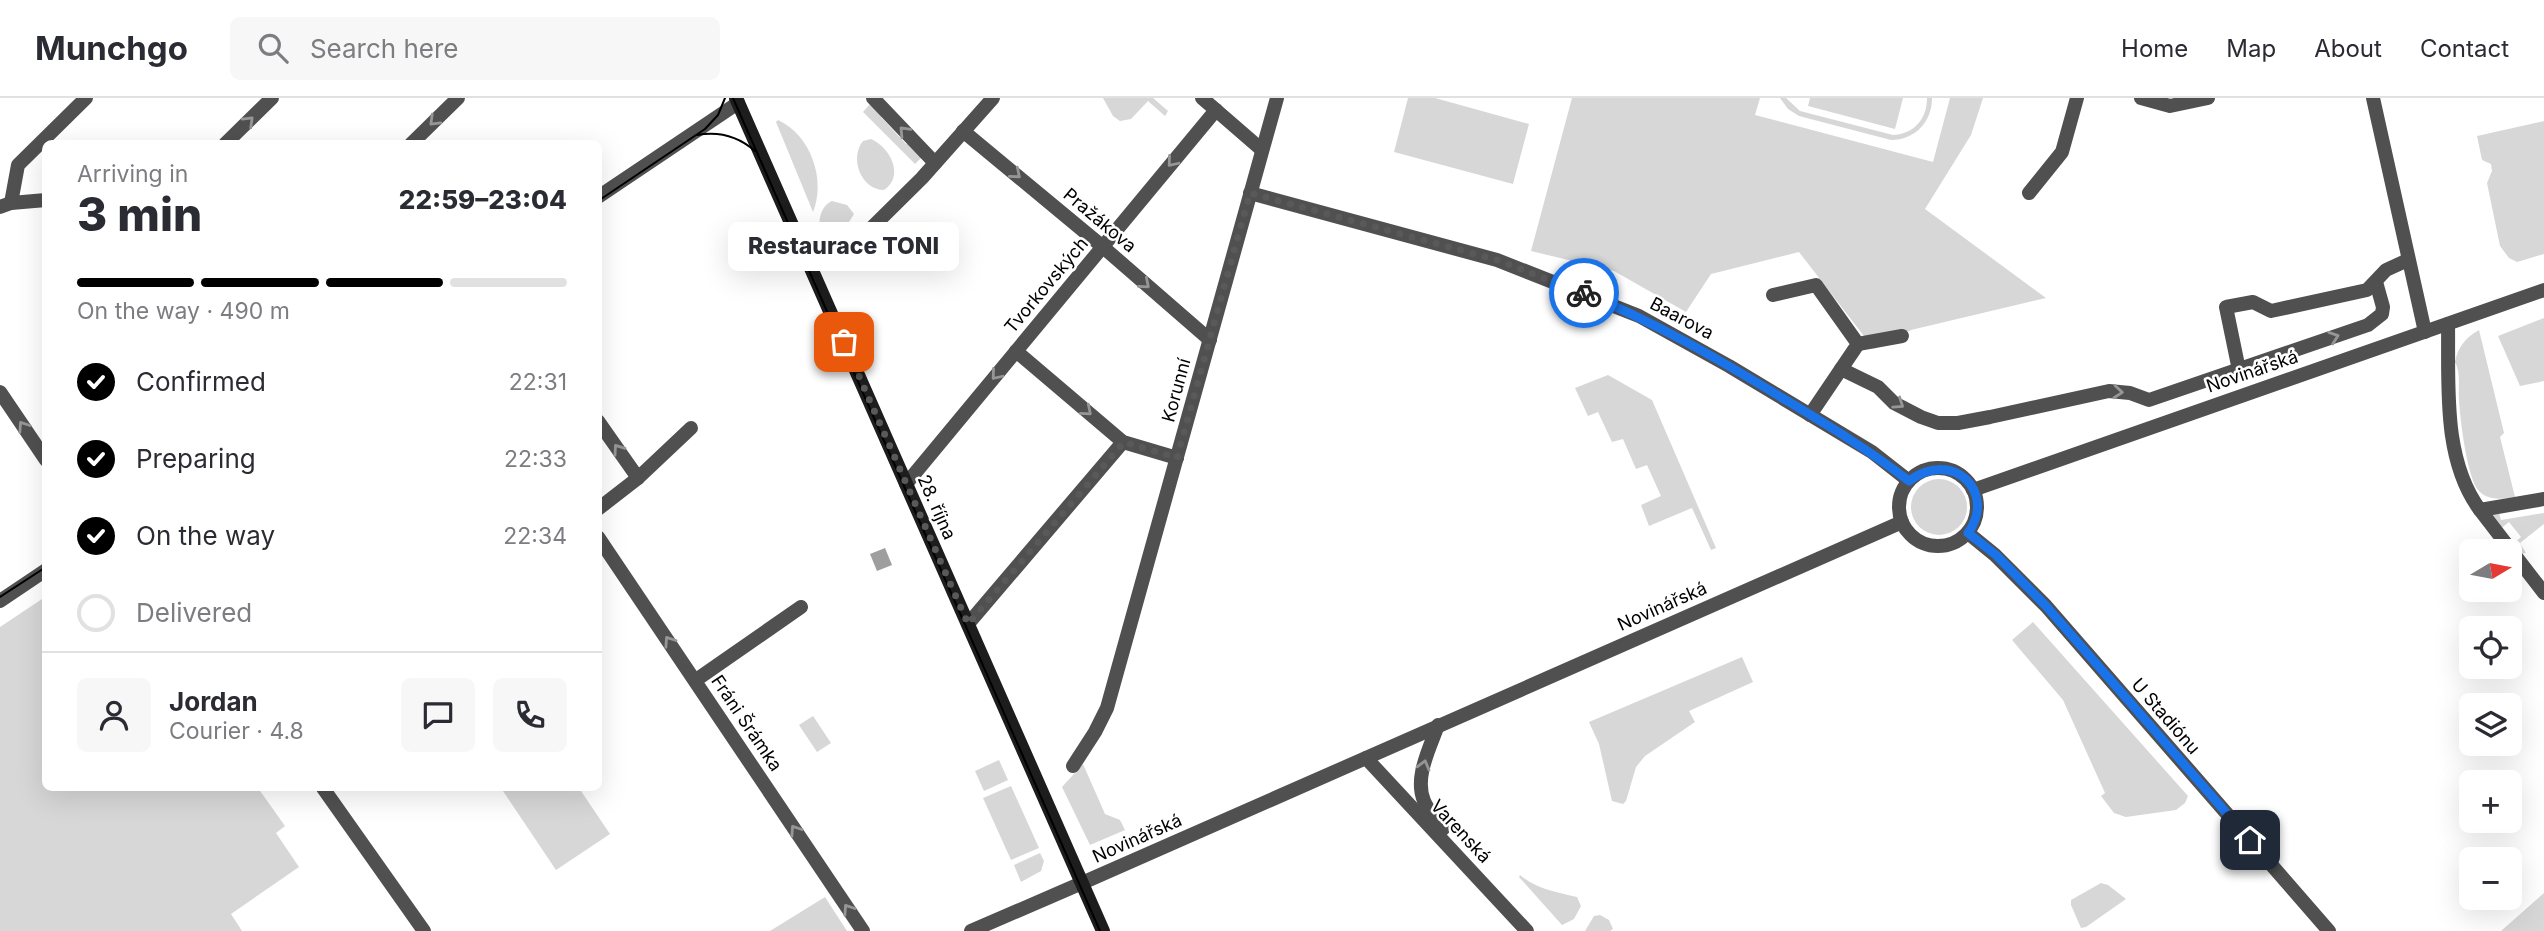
<!DOCTYPE html>
<meta charset="utf-8">
<style>
:root{--surface:#fff;--page:#f7f7f7;--text:#2b2b33;--muted:#7c7c81;--line:#e1e1e2;--accent:#000}
body{margin:0;font-family:Inter,sans-serif;background:var(--page);color:var(--text);height:100vh;display:flex;flex-direction:column;font-size:26px;white-space:nowrap}
*{box-sizing:border-box;margin:0}
p{font-size:23px;color:var(--muted)}
.icon{flex:none;width:38px;height:38px;fill:none;stroke:currentColor;stroke-width:2;stroke-linecap:round;stroke-linejoin:round}
.map{position:relative;flex:1;overflow:hidden}
.sheet{position:absolute;left:42px;top:42px;width:560px;height:651px;display:flex;flex-direction:column;background:var(--surface);border-radius:10px;box-shadow:0 7px 28px #0002}
.sheet>*{flex:none}
.needle{width:46px;rotate:80deg}
.controls{position:absolute;left:2459px;top:441px;display:grid;gap:14px}
.controls a{display:grid;place-items:center;width:63px;height:63px;border-radius:10px;background:var(--surface);box-shadow:0 7px 28px #0002;font-size:35px}
.pin{position:absolute;display:grid;place-items:center;width:60px;height:60px;color:#fff;margin:-30px;border-radius:14px;box-shadow:0 4px 10px #0006}
.courier{position:absolute;display:grid;place-items:center;width:70px;height:70px;margin:-35px;border:5px solid #1a73e8;border-radius:50%;background:#fff;color:#222;box-shadow:0 2px 9px #0007}
.bubble{position:absolute;height:49px;border-radius:10px;background:var(--surface);box-shadow:0 7px 28px #0002;font-size:23px;font-weight:800;line-height:49px;text-align:center}
.overview em{font-style:normal;font-weight:800}
.overview div{display:flex;flex-direction:column-reverse}
.overview{display:flex;align-items:center;justify-content:space-between;height:119px;padding:0 35px}
h1{font-size:46px;font-weight:800;line-height:52px}
.bar{display:grid;grid-template-columns:repeat(4,1fr);gap:10px 7px;align-content:center;height:84px;padding:0 35px}
.bar i{height:9px;border-radius:5px;background:var(--line)}
.bar .on{background:var(--accent)}
.bar p{grid-column:span 4}
.line{display:flex;align-items:center;gap:18px;padding:0 35px;border-top:2px solid var(--line)}
.line div{flex:1}
.round{display:grid;place-items:center;flex:none;width:74px;height:74px;border-radius:10px;background:var(--page)}
ol{padding:0 35px;list-style:none}
li{display:flex;align-items:center;gap:21px;height:77px}
li p{margin-inline-start:auto}
li .icon{padding:7px;border-radius:50%;background:var(--accent);color:#fff;stroke-width:4}
li:last-child{color:var(--muted)}
li i{width:38px;height:38px;border:4px solid var(--line);border-radius:50%}
header{display:flex;align-items:center;gap:42px;box-sizing:border-box;height:98px;padding:0 35px;background:var(--surface);border-bottom:2px solid var(--line)}
header strong{font-size:33px}
nav{display:flex;gap:38px;margin-inline-start:auto;font-size:24px}
.search{width:490px;height:63px;background:var(--page);display:flex;align-items:center;gap:18px;box-sizing:border-box;padding:0 24px;border-radius:10px;color:var(--muted);font-size:26px}
.map>svg:first-child{display:block}
</style>
<header>
<strong>Munchgo</strong>
<div class="search"><svg class="icon" aria-label="search" viewBox="0 0 24 24"><circle cx="10" cy="10" r="6"/><path d="M15 15l6 6"/></svg>Search here</div>
<nav><a>Home</a><a>Map</a><a>About</a><a>Contact</a></nav>
</header>
<div class="map">
<svg width="2544" height="833" viewBox="0 0 2544 833">
<rect width="100%" height="100%" fill="#fff"/>
<!-- green -->
<g fill="#d7d7d7">
<path d="M1103,0H1153L1168,13L1165,18L1148,3L1131,21L1120,23L1113,18Z"/>
<path d="M1408,0H1435L1529,26L1513,86L1394,54Z"/>
<path d="M1572,0H1760L1755,17L1933,64L1950,0H1983L1971,37L1925,111L2046,200L1911,232L1874,251L1799,154L1711,176L1686,214L1614,173L1531,153Z"/>
<path d="M1780,0H1786L1800,13L1893,37C1914,36 1927,21 1927,0H1932C1932,24 1915,42 1891,42L1799,18L1788,11Z"/>
<path d="M1810,0H1903L1895,31L1808,8Z"/>
<path d="M870,6L881,14V19L906,46L910,45L922,59L915,66L863,14Z"/>
<path d="M778,22C811,37 826,82 813,114L776,24Z"/>
<path d="M2544,23V156L2517,164L2509,160L2500,148L2487,85L2492,73L2491,66L2482,62L2477,38Z"/>
<path d="M871,41C890,49 905,78 884,92C861,92 849,60 863,43Z"/>
<path d="M832,103L847,107L854,116L844,132L829,142L821,137C817,125 820,108 832,103Z"/>
<path d="M2544,220V283L2520,288L2498,238Z"/>
<path d="M2479,232L2504,335L2500,339L2515,399C2503,401 2488,403 2479,393C2467,381 2460,320 2459,302C2458,290 2461,275 2455,264C2458,249 2465,240 2479,232Z"/>
<path d="M1608,277L1652,302L1716,450L1711,452L1692,410L1649,428L1641,407L1661,398L1647,367L1636,371L1623,341L1612,344L1598,314L1588,318L1575,290Z"/>
<circle cx="1939" cy="409" r="28"/>
<path d="M2494,415H2499L2501,422L2544,415V426L2520,445L2526,455L2520,456L2512,447L2521,439L2509,424L2499,432L2492,418Z"/>
<path d="M45,499L46,690H258L285,728L276,735L299,769L231,816L242,833H0V529Z"/>
<path d="M2033,524L2188,698L2185,705L2176,712L2126,719L2114,715L2101,698L2105,695L2063,602L2012,542Z"/>
<path d="M1742,559L1753,584L1689,613L1695,624L1645,658L1636,669L1626,703L1623,706L1612,703L1599,646L1589,624Z"/>
<path d="M813,618L831,645L817,654L799,627Z"/>
<path d="M999,662L1008,682L984,693L975,673Z"/>
<path d="M1083,666L1105,716L1120,722L1125,732L1090,747L1062,689Z"/>
<path d="M1011,688L1039,750L1011,762L983,700Z"/>
<path d="M501,690H579L610,736L556,772Z"/>
<path d="M1040,755L1044,763L1041,773L1021,784L1014,767Z"/>
<path d="M1520,777C1536,791 1557,794 1577,799L1581,808L1574,821L1562,827L1519,779Z"/>
<path d="M2101,785L2108,787L2126,801L2086,829L2081,830L2071,807V802Z"/>
<path d="M2544,795V833H2501Z"/>
<path d="M825,799L847,833H770Z"/>
<path d="M1600,817L1609,822L1613,831L1610,833H1585L1594,818Z"/>
</g>
<!-- water -->
<path fill="#9e9e9e" d="M885,450L892,467L877,473L870,456Z"/>
<g fill="none" stroke-linecap="round" stroke-linejoin="round">
<!-- minor -->
<g stroke="#505050" stroke-width="14">
<path d="M873,0L935,65"/>
<path d="M1202,0L1262,52"/>
<path d="M2141,0L2170,8L2208,0"/>
<path d="M2373,0L2425,234"/>
<path d="M963,33L1103,149L1210,242"/>
<path d="M225,46L272,0"/>
<path d="M411,46L458,0"/>
<path d="M1250,95L1497,162L1639,218L1729,268L1872,354L1909,383"/>
<path d="M2029,95L2062,54L2077,0"/>
<path d="M598,99L738,5"/>
<path d="M11,105L18,67L86,0"/>
<path d="M0,109L11,105L46,102"/>
<path d="M835,166L922,80L993,0"/>
<path d="M1773,197L1816,187L1858,246L1810,317"/>
<path d="M2448,226C2449,286 2442,361 2480,412L2544,401"/>
<path d="M1858,246L1902,238"/>
<path d="M1016,253L1123,344L1177,360"/>
<path d="M1841,271L1878,289L1894,305L1921,319L1938,325H1958L1990,319L2109,293L2130,295L2149,302L2368,227L2382,216L2383,209L2376,184"/>
<path d="M2239,272L2226,209L2253,204L2271,213L2367,192L2386,172L2408,162"/>
<path d="M0,294L46,362"/>
<path d="M598,323L638,380"/>
<path d="M906,386L1216,12"/>
<path d="M598,411L638,380L691,330"/>
<path d="M2480,412L2544,495"/>
<path d="M1968,435L1995,457L2046,508L2329,833"/>
<path d="M598,439L863,833"/>
<path d="M0,503L46,472"/>
<path d="M968,526L1123,344"/>
<path d="M696,582L801,509"/>
<path d="M1073,668L1095,634L1107,610L1277,0"/>
<path d="M323,690L424,833"/>
<path d="M971,833L1082,785"/>
</g>
<!-- tertiary -->
<g stroke="#505050" stroke-width="14">
<circle cx="1938" cy="409" r="39"/>
<path d="M1973,392L2544,192"/>
<path d="M1438,627C1430,650 1414,679 1424,703C1428,713 1437,722 1443,731"/>
<path d="M1366,660L1527,833"/>
<path d="M1082,785L1902,424"/>
</g>
<!-- secondary -->
<path stroke="#1d1d1d" stroke-width="14" d="M736,0L1103,833"/>
<!-- tram -->
<g stroke="#000" stroke-width="2">
<path d="M733,0L1100,833"/>
<path d="M697,37C719,33 738,38 755,53"/>
<path d="M598,103L705,31L718,17L725,0"/>
<path d="M0,499L46,469"/>
</g>
</g>
<!-- one-way arrows -->
<defs><path id="oneway-chevron" d="M-2-3.5L2.5 0L-2 3.5" fill="none" stroke-width="1.6" stroke-linecap="round" stroke-linejoin="round" transform="scale(1.75)"/></defs>
<g stroke="#969696">
<use href="#oneway-chevron" transform="translate(249 23) rotate(-44)"/>
<use href="#oneway-chevron" transform="translate(434 23) rotate(136)"/>
<use href="#oneway-chevron" transform="translate(904 33) rotate(-133)"/>
<use href="#oneway-chevron" transform="translate(1172 64) rotate(130)"/>
<use href="#oneway-chevron" transform="translate(1016 76) rotate(40)"/>
<use href="#oneway-chevron" transform="translate(1145 186) rotate(41)"/>
<use href="#oneway-chevron" transform="translate(2334 239) rotate(-19)"/>
<use href="#oneway-chevron" transform="translate(996 277) rotate(130)"/>
<use href="#oneway-chevron" transform="translate(2118 294) rotate(5)"/>
<use href="#oneway-chevron" transform="translate(1899 306) rotate(34)"/>
<use href="#oneway-chevron" transform="translate(1087 313) rotate(40)"/>
<use href="#oneway-chevron" transform="translate(23 328) rotate(-124)"/>
<use href="#oneway-chevron" transform="translate(618 351) rotate(-125)"/>
<use href="#oneway-chevron" transform="translate(669 543) rotate(-124)"/>
<use href="#oneway-chevron" transform="translate(1424 667) rotate(-75)"/>
<use href="#oneway-chevron" transform="translate(795 732) rotate(-124)"/>
<use href="#oneway-chevron" transform="translate(848 811) rotate(-124)"/>
</g>
<g fill="none" stroke-linecap="round" stroke-linejoin="round">
<!-- done -->
<path stroke="#595959" stroke-width="7" stroke-dasharray="0 12.6" d="M844,244L968,526L1124,344L1177,360L1250,95L1497,162L1584,195"/>
<!-- route -->
<path stroke="#1a73e8" stroke-width="9" d="M1584,195C1652,223 1715,259 1779,298C1824,325 1868,351 1909,383C1954,350 1997,395 1968,435L1996,457L2046,508L2250,742"/>
</g>
<g text-anchor="middle" dominant-baseline="central" stroke-width="5" stroke-linejoin="round" paint-order="stroke">
<!-- street labels -->
<g font-size="18" fill="#000" stroke="#fff">
<text transform="translate(1100 122) rotate(40)">Pražákova</text>
<text transform="translate(1046 187) rotate(-50)">Tvorkovských</text>
<text transform="translate(1682 220) rotate(28)">Baarova</text>
<text transform="translate(2252 273) rotate(-19)">Novinářská</text>
<text transform="translate(1176 292) rotate(-75)">Korunní</text>
<text transform="translate(937 409) rotate(66)">28. října</text>
<text transform="translate(1662 508) rotate(-24)">Novinářská</text>
<text transform="translate(2166 618) rotate(49)">U Stadiónu</text>
<text transform="translate(747 625) rotate(56)">Fráni Šrámka</text>
<text transform="translate(1461 733) rotate(47)">Varenská</text>
<text transform="translate(1137 740) rotate(-24)">Novinářská</text>
</g>
</g>
</svg>
<div class="controls">
<a><svg class="needle" viewBox="-14 -14 28 28"><path d="M0-13l5 13h-10z" fill="#e53935"/><path d="M0 13l5-13h-10z" fill="#7c7c81"/></svg></a>
<a><svg class="icon" aria-label="locate" viewBox="0 0 24 24"><circle cx="12" cy="12" r="6"/><path d="M12 2v4M12 18v4M2 12h4M18 12h4"/></svg></a>
<a><svg class="icon" aria-label="layers" viewBox="0 0 24 24"><path d="M12 4l9 5-9 5-9-5zM3 14l9 5 9-5"/></svg></a>
<a>+</a>
<a>−</a>
</div>
<div class="pin" style="left:844px;top:244px;background:#ea580c"><svg class="icon" aria-label="bag" viewBox="0 0 24 24"><path d="M5 8h14l-1 12H6zM9 8a3 3 0 0 1 6 0"/></svg></div>
<div class="pin" style="left:2250px;top:742px;background:#1f2937"><svg class="icon" aria-label="home" viewBox="0 0 24 24"><path d="M3 11l9-7 9 7M6 9v11h12V9"/></svg></div>
<div class="courier" style="left:1584px;top:195px"><svg class="icon" aria-label="bike" viewBox="0 0 24 24"><circle cx="6" cy="16" r="4"/><circle cx="18" cy="16" r="4"/><path d="M6 16l4-8h5l3 8M10 8l3 8H6M13 5h3"/></svg></div>
<div class="bubble" style="left:728px;top:124px;width:231px">Restaurace TONI</div>
<section class="sheet">
<div class="overview"><div><h1>3 min</h1><p>Arriving in</p></div><em>22:59–23:04</em></div>
<div class="bar"><i class="on"></i><i class="on"></i><i class="on"></i><i></i><p>On the way · 490 m</p></div>
<ol>
<li><svg class="icon" aria-label="check" viewBox="0 0 24 24"><path d="M5 12l5 5 9-10"/></svg>Confirmed<p>22:31</p></li>
<li><svg class="icon" aria-label="check" viewBox="0 0 24 24"><path d="M5 12l5 5 9-10"/></svg>Preparing<p>22:33</p></li>
<li><svg class="icon" aria-label="check" viewBox="0 0 24 24"><path d="M5 12l5 5 9-10"/></svg>On the way<p>22:34</p></li>
<li><i></i>Delivered</li>
</ol>
<div class="line" style="height:126px"><a class="round"><svg class="icon" aria-label="person" viewBox="0 0 24 24"><circle cx="12" cy="8" r="4"/><path d="M4 21q1-7 8-7t8 7"/></svg></a><div><b>Jordan</b><p>Courier · 4.8</p></div><a class="round"><svg class="icon" aria-label="chat" viewBox="0 0 24 24"><path d="M4 5h16v11H9l-5 4z"/></svg></a><a class="round"><svg class="icon" aria-label="phone" viewBox="0 0 24 24"><path d="M5 4h4l2 5-3 2q2 4 5 5l2-3 5 2v4C11 20 4 13 5 4z"/></svg></a></div>
</section>
</div>
